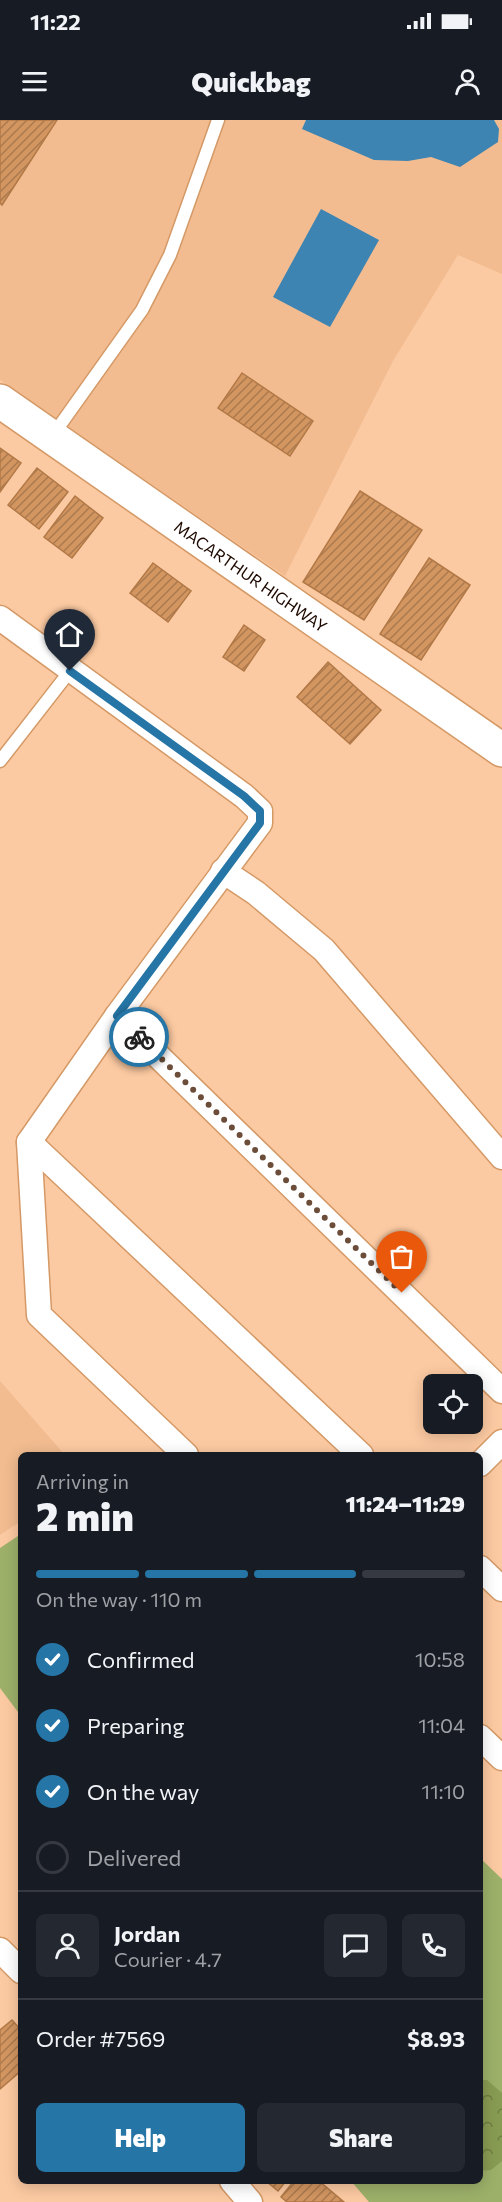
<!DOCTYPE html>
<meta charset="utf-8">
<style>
:root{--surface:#171b24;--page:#242831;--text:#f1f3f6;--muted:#9ea1a6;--line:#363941;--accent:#2575a6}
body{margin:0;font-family:Commissioner,sans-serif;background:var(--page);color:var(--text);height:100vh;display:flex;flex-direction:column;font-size:22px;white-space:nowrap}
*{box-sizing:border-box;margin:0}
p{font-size:20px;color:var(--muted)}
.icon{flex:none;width:33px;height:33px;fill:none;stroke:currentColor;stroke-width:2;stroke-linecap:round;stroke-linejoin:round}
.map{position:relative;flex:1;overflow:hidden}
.details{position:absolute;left:18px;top:1332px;width:465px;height:732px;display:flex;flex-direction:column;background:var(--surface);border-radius:9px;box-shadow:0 3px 15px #0003}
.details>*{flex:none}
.fabs{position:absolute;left:423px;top:1254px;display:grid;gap:12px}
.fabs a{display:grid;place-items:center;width:60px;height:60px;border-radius:9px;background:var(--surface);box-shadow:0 3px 15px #0003;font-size:30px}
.pin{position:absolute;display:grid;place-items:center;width:51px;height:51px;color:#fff;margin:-62px -26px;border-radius:50% 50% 50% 0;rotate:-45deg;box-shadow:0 0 6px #0007}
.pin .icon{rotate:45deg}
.courier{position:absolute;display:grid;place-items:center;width:60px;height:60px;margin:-30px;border:4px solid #2575a6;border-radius:50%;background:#fff;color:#222;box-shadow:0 2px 8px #0007}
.head em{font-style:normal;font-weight:800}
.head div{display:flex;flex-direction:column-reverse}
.head{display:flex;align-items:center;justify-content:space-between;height:102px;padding:0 18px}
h1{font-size:39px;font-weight:800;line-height:45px}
.bar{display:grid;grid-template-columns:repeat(4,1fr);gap:9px 6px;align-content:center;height:72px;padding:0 18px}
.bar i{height:8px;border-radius:4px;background:var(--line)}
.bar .selected{background:var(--accent)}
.bar p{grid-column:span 4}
.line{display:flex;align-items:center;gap:15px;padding:0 18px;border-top:2px solid var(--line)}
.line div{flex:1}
.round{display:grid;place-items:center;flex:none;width:63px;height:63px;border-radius:9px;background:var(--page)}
ol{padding:0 18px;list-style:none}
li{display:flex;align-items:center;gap:18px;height:66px}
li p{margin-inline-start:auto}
li .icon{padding:6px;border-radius:50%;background:var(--accent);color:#fff;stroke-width:4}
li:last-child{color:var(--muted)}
li i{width:33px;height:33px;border:3px solid var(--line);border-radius:50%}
.action{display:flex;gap:12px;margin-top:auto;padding:12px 18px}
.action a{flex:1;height:69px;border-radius:9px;background:var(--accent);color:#fff;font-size:24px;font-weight:800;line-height:69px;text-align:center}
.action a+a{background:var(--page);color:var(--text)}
.status{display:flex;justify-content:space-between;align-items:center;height:42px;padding:0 30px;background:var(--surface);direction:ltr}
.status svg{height:16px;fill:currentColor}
header{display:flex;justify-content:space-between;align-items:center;height:78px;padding:0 18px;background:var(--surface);font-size:27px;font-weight:800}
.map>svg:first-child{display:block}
</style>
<div class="status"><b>11:22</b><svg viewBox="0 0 49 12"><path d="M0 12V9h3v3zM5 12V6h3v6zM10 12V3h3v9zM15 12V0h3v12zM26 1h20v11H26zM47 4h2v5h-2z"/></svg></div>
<header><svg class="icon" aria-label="menu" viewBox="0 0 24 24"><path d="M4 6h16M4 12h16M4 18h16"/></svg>Quickbag<svg class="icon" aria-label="person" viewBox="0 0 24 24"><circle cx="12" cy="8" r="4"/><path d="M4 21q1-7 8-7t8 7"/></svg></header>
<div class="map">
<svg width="502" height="2082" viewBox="0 0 502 2082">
<defs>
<pattern id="forest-crowns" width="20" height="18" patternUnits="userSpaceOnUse" patternTransform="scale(1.5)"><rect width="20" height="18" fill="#889b52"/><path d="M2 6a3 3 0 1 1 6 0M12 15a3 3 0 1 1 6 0" fill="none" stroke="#6f7d42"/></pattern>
<pattern id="building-hatch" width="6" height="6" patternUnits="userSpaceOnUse" patternTransform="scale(1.5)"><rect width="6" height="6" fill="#d39661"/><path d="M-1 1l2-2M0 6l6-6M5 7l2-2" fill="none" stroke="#ab794e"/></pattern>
</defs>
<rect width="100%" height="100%" fill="#fccaa2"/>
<!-- built -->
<g fill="#f2bc90">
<path d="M0,0H502V154L458,135L393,241L285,456L0,260Z"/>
<path d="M0,1261L65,1335H21V1401L0,1415Z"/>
</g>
<!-- grass -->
<g fill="#9db069">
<path d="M21,1414V1596L0,1568V1428Z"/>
<path d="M480,1738L502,1759V2082H369L351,2061H480Z"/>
</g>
<!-- forest -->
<path fill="url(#forest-crowns)" d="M480,1960H487L502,1973V2041L491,2050L480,2051Z"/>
<!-- water -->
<g fill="#3e84b2">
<path d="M306,0H494L499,9L498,22L460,47L431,37L408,41L374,40L302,9Z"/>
<path d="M321,89L379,120L330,207L273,177Z"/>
</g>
<!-- building -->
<g fill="url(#building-hatch)" stroke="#b27947" stroke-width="1.5">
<path d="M0,0H57L2,85L0,83Z"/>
<path d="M242,253L313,301L290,336L218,288Z"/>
<path d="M0,328L21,343L0,372Z"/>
<path d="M37,348L68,372L39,409L8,385Z"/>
<path d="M360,371L422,410L364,500L303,462Z"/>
<path d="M75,376L103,398L72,438L44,417Z"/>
<path d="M429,438L470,465L421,540L380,514Z"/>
<path d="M153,443L191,471L168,502L130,473Z"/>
<path d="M244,505L265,520L244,551L223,537Z"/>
<path d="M328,542L381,590L350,624L297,577Z"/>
<path d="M12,1900L21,1910V1951L0,1969V1910Z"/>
<path d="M266,2061H286L278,2071Z"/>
<path d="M294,2061H319L344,2082H287L281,2077Z"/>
</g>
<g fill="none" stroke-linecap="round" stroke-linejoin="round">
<defs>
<g id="service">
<path d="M53,315L142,190L170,135L218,0"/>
<path d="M0,641L70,551"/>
</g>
<g id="minor">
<path d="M0,498L244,676L260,691V703L117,896L29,1022L39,1195L186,1335"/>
<path d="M223,751L256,773L324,830L502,1037"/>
<path d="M117,896L502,1271"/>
<path d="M29,1022L361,1335"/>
<path d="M480,1344L502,1322"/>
<path d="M480,1448L502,1469"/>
<path d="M480,1617L502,1638"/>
<path d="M0,1830L21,1851"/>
<path d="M232,2061L250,2082"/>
</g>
<g id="trunk">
<path id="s1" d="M0,281L502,630"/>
</g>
</defs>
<!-- service casing -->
<use href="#service" stroke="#d49966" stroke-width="15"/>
<!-- minor casing -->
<use href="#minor" stroke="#d49966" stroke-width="27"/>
<!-- trunk casing -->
<use href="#trunk" stroke="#d49966" stroke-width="36"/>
<!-- service -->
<use href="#service" stroke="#fff" stroke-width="12"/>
<!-- minor -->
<use href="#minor" stroke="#fff" stroke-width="24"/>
<!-- trunk -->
<use href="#trunk" stroke="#fff" stroke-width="33"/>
</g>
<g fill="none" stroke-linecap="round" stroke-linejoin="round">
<!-- done -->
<path stroke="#6c4d39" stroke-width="6" stroke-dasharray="0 10.8" d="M139,917L402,1173"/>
<!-- route -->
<path stroke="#2575a6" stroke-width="8" d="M70,551L244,676L260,691V703L117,896L139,917"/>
</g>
<g text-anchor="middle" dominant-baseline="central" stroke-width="4.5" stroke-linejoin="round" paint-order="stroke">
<!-- street labels -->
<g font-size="16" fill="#1e0900" stroke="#fbf5f0">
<text stroke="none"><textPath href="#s1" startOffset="306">MACARTHUR HIGHWAY</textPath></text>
</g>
</g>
</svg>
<div class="fabs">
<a><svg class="icon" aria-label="locate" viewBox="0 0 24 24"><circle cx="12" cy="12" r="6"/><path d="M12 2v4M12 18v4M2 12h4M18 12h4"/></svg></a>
</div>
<div class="pin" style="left:402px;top:1173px;background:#ea580c"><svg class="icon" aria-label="bag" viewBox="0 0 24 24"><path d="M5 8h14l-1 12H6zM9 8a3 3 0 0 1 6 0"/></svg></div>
<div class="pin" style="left:70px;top:551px;background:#1f2937"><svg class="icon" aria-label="home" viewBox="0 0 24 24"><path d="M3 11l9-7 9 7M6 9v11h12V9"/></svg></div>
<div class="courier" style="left:139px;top:917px"><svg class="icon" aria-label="bike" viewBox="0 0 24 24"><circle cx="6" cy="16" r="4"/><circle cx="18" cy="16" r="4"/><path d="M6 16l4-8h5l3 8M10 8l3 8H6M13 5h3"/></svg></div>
<section class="details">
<div class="head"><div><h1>2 min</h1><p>Arriving in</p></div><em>11:24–11:29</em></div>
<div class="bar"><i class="selected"></i><i class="selected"></i><i class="selected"></i><i></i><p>On the way · 110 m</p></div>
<ol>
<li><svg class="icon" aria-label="check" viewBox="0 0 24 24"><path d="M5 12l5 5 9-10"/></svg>Confirmed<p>10:58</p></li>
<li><svg class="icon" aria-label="check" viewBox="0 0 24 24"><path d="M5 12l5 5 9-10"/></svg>Preparing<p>11:04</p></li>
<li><svg class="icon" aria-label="check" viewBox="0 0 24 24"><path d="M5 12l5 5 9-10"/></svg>On the way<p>11:10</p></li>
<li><i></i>Delivered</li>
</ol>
<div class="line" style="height:108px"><a class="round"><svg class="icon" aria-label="person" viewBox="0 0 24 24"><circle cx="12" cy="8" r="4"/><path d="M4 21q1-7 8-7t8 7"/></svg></a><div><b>Jordan</b><p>Courier · 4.7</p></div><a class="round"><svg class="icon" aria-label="chat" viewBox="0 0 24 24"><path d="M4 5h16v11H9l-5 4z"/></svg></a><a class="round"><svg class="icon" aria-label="phone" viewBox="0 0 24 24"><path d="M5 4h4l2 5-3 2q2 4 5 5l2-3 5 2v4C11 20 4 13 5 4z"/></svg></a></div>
<div class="line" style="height:78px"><div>Order #7569</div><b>$8.93</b></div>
<div class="action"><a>Help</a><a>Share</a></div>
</section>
</div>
